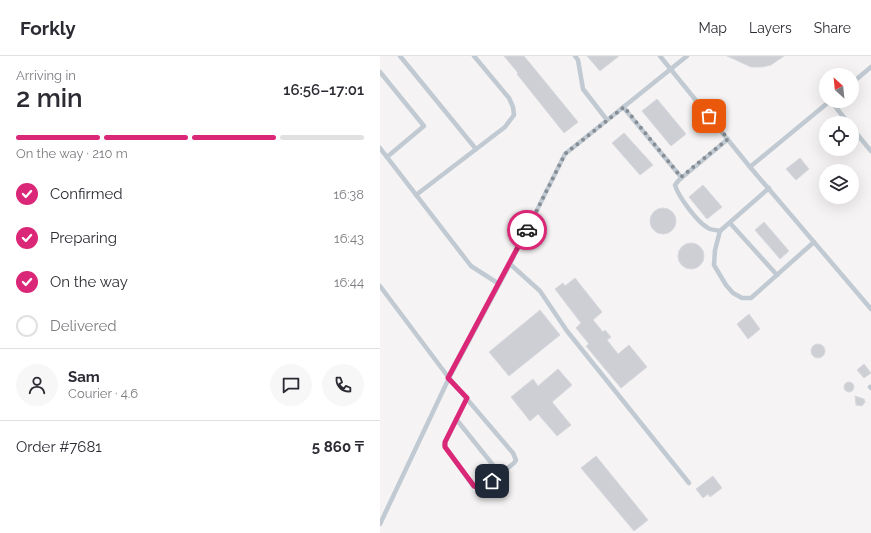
<!DOCTYPE html>
<meta charset="utf-8">
<style>
:root{--surface:#fff;--page:#f7f7f7;--text:#2b2b33;--muted:#7c7c81;--line:#e1e1e2;--accent:#db2777}
body{margin:0;font-family:Raleway,sans-serif;background:var(--page);color:var(--text);height:100vh;display:flex;flex-direction:column;font-size:15px;white-space:nowrap}
*{box-sizing:border-box;margin:0}
p{font-size:13px;color:var(--muted)}
.icon{flex:none;width:22px;height:22px;fill:none;stroke:currentColor;stroke-width:2;stroke-linecap:round;stroke-linejoin:round}
.map{position:relative;flex:1;overflow:hidden}
.panel{display:flex;flex-direction:column;background:var(--surface);width:380px}
.panel>*{flex:none}
.needle{width:26px;rotate:333deg}
.buttons{position:absolute;left:439px;top:12px;display:grid;gap:8px}
.buttons a{display:grid;place-items:center;width:40px;height:40px;border-radius:50%;background:var(--surface);box-shadow:0 4px 16px #0002;font-size:20px}
.pin{position:absolute;display:grid;place-items:center;width:34px;height:34px;color:#fff;margin:-17px;border-radius:8px;box-shadow:0 2px 6px #0006}
.courier{position:absolute;display:grid;place-items:center;width:40px;height:40px;margin:-20px;border:3px solid #db2777;border-radius:50%;background:#fff;color:#222;box-shadow:0 1px 5px #0007}
.overview em{font-style:normal;font-weight:600}
.overview div{display:flex;flex-direction:column-reverse}
.overview{display:flex;align-items:center;justify-content:space-between;height:68px;padding:0 16px}
h1{font-size:26px;font-weight:600;line-height:30px}
.bar{display:grid;grid-template-columns:repeat(4,1fr);gap:6px 4px;align-content:center;height:48px;padding:0 16px}
.bar i{height:5px;border-radius:3px;background:var(--line)}
.bar .active{background:var(--accent)}
.bar p{grid-column:span 4}
.line{display:flex;align-items:center;gap:10px;padding:0 16px;border-top:1px solid var(--line)}
.line div{flex:1}
.round{display:grid;place-items:center;flex:none;width:42px;height:42px;border-radius:21px;background:var(--page)}
ol{padding:0 16px;list-style:none}
li{display:flex;align-items:center;gap:12px;height:44px}
li p{margin-inline-start:auto}
li .icon{padding:4px;border-radius:50%;background:var(--accent);color:#fff;stroke-width:4}
li:last-child{color:var(--muted)}
li i{width:22px;height:22px;border:2px solid var(--line);border-radius:50%}
header{display:flex;align-items:center;gap:24px;box-sizing:border-box;height:56px;padding:0 20px;background:var(--surface);border-bottom:1px solid var(--line)}
header strong{font-size:19px}
nav{display:flex;gap:22px;margin-inline-start:auto;font-size:14px}
main{display:flex;flex:1;min-height:0}
.map>svg:first-child{display:block}
</style>
<header>
<strong>Forkly</strong>
<nav><a>Map</a><a>Layers</a><a>Share</a></nav>
</header>
<main>
<section class="panel">
<div class="overview"><div><h1>2 min</h1><p>Arriving in</p></div><em>16:56–17:01</em></div>
<div class="bar"><i class="active"></i><i class="active"></i><i class="active"></i><i></i><p>On the way · 210 m</p></div>
<ol>
<li><svg class="icon" aria-label="check" viewBox="0 0 24 24"><path d="M5 12l5 5 9-10"/></svg>Confirmed<p>16:38</p></li>
<li><svg class="icon" aria-label="check" viewBox="0 0 24 24"><path d="M5 12l5 5 9-10"/></svg>Preparing<p>16:43</p></li>
<li><svg class="icon" aria-label="check" viewBox="0 0 24 24"><path d="M5 12l5 5 9-10"/></svg>On the way<p>16:44</p></li>
<li><i></i>Delivered</li>
</ol>
<div class="line" style="height:72px"><a class="round"><svg class="icon" aria-label="person" viewBox="0 0 24 24"><circle cx="12" cy="8" r="4"/><path d="M4 21q1-7 8-7t8 7"/></svg></a><div><b>Sam</b><p>Courier · 4.6</p></div><a class="round"><svg class="icon" aria-label="chat" viewBox="0 0 24 24"><path d="M4 5h16v11H9l-5 4z"/></svg></a><a class="round"><svg class="icon" aria-label="phone" viewBox="0 0 24 24"><path d="M5 4h4l2 5-3 2q2 4 5 5l2-3 5 2v4C11 20 4 13 5 4z"/></svg></a></div>
<div class="line" style="height:52px"><div>Order #7681</div><b>5 860 ₸</b></div>
</section>
<div class="map">
<svg width="491" height="477" viewBox="0 0 491 477">
<rect width="100%" height="100%" fill="#f5f3f3"/>
<!-- building -->
<g fill="#cdcfd5" stroke="#d7d9de">
<path d="M124,0H144L198,66L184,77L137,18L138,17Z"/>
<path d="M207,0H239L220,15Z"/>
<path d="M347,0H404L391,9L382,11H371Z"/>
<path d="M277,43L306,78L291,90L262,55Z"/>
<path d="M244,77L273,109L260,119L232,87Z"/>
<path d="M420,102L429,113L416,124L406,113Z"/>
<path d="M323,129L342,151L327,163L309,141Z"/>
<circle cx="283" cy="165" r="13"/>
<path d="M384,166L409,195L400,203L375,174Z"/>
<circle cx="311" cy="200" r="13"/>
<path d="M195,222L222,256L213,264L223,276L225,274L231,281L227,284L238,298L249,289L267,311L241,332L206,290L209,288L196,272L201,267L175,233L183,227L185,230Z"/>
<path d="M160,254L180,279L129,320L109,296Z"/>
<path d="M369,258L380,273L368,283L357,268Z"/>
<circle cx="438" cy="295" r="7"/>
<path d="M484,308L491,317L484,322L477,314Z"/>
<path d="M178,313L192,329L172,346L191,369L177,380L158,358L150,365L131,341L153,323L158,330Z"/>
<circle cx="469" cy="331" r="5"/>
<path d="M475,340L484,343L485,346L482,350L476,349Z"/>
<path d="M216,400L268,464L254,475L201,412Z"/>
<path d="M333,420L342,432L330,441L328,438L323,442L316,433Z"/>
</g>
<g fill="none" stroke-linecap="round" stroke-linejoin="round">
<!-- service -->
<g stroke="#c1cad2" stroke-width="4.5">
<path d="M20,0L96,93"/>
<path d="M195,0L198,4L203,33L227,64"/>
<path d="M280,0L370,111L450,45"/>
<path d="M0,16L44,70L7,101"/>
<path d="M472,27L491,11"/>
<path d="M451,45L468,67"/>
<path d="M243,51L301,121"/>
<path d="M472,72L491,95"/>
<path d="M0,92L91,210L119,228"/>
<path d="M370,111L491,253"/>
<path d="M389,132L340,175L335,194L334,209L346,229L353,237L362,242H371L434,186"/>
<path d="M36,139L125,71L134,59L133,51L129,42L94,0"/>
<path d="M350,167L397,219"/>
<path d="M340,175C337,174 331,174 328,172C317,166 298,140 295,129L299,124L348,83"/>
<path d="M130,208L160,235L187,275L309,427"/>
<path d="M0,230L69,322L133,397L136,404L134,407L103,432L100,433L93,430L64,389L87,342"/>
<path d="M490,331L491,332"/>
<path d="M76,363L121,419"/>
<path d="M0,468L69,322L130,208L185,98L307,0"/>
</g>
</g>
<g fill="none" stroke-linecap="round" stroke-linejoin="round">
<!-- done -->
<path stroke="#868d94" stroke-width="4" stroke-dasharray="0 7.2" d="M147,174L185,98L244,51L301,121L348,83L329,60"/>
<!-- route -->
<path stroke="#db2777" stroke-width="5" d="M112,425C106,430 101,434 94,430L65,391V386L87,342L68,322L147,174"/>
</g>
</svg>
<div class="buttons">
<a><svg class="needle" viewBox="-14 -14 28 28"><path d="M0-13l5 13h-10z" fill="#e53935"/><path d="M0 13l5-13h-10z" fill="#7c7c81"/></svg></a>
<a><svg class="icon" aria-label="locate" viewBox="0 0 24 24"><circle cx="12" cy="12" r="6"/><path d="M12 2v4M12 18v4M2 12h4M18 12h4"/></svg></a>
<a><svg class="icon" aria-label="layers" viewBox="0 0 24 24"><path d="M12 4l9 5-9 5-9-5zM3 14l9 5 9-5"/></svg></a>
</div>
<div class="pin" style="left:329px;top:60px;background:#ea580c"><svg class="icon" aria-label="bag" viewBox="0 0 24 24"><path d="M5 8h14l-1 12H6zM9 8a3 3 0 0 1 6 0"/></svg></div>
<div class="pin" style="left:112px;top:425px;background:#1f2937"><svg class="icon" aria-label="home" viewBox="0 0 24 24"><path d="M3 11l9-7 9 7M6 9v11h12V9"/></svg></div>
<div class="courier" style="left:147px;top:174px"><svg class="icon" aria-label="car" viewBox="0 0 24 24"><path d="M5 17H2v-5l4-1 3-4h7l3 4 3 1v5h-3M9 17h6M6 11h13"/><circle cx="7" cy="17" r="2"/><circle cx="17" cy="17" r="2"/></svg></div>
</div>
</main>
